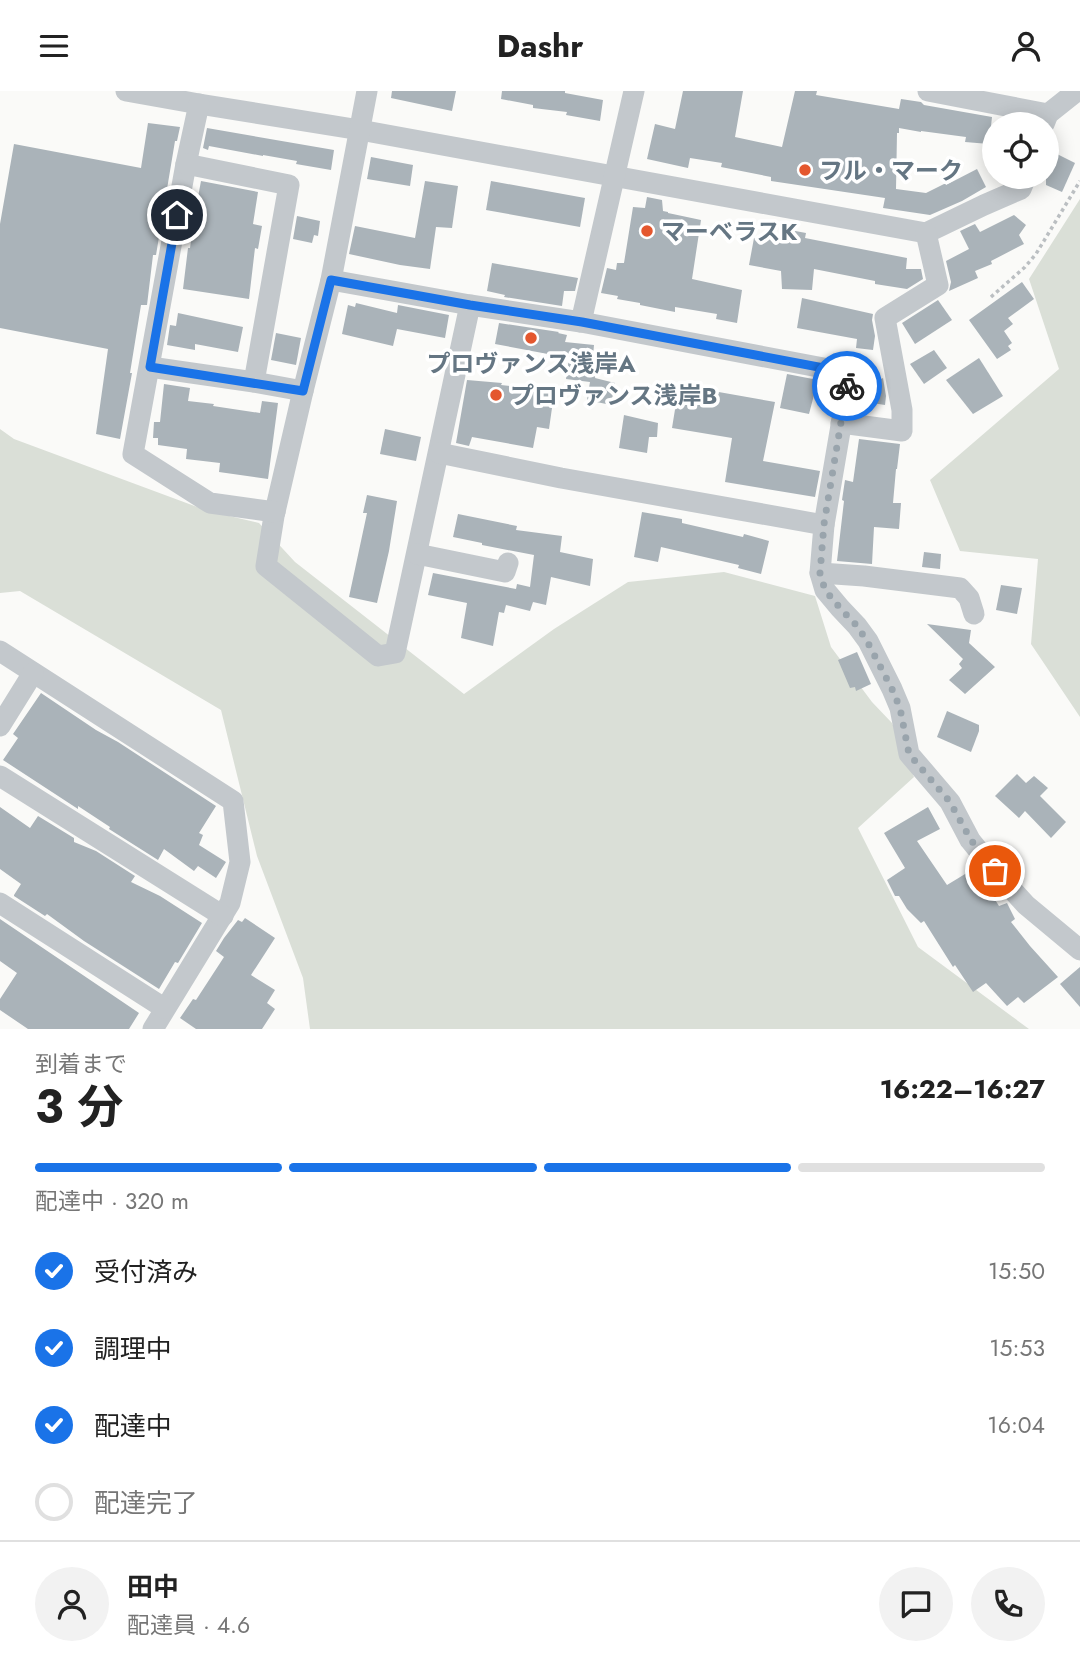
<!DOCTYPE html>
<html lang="ja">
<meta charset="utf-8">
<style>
:root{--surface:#fff;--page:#f2f2f2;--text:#222;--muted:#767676;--line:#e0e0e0;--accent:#1a73e8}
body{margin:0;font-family:Jost,"Noto Sans JP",sans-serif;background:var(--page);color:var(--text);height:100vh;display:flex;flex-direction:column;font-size:26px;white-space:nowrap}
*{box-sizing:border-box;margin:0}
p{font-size:23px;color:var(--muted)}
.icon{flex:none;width:38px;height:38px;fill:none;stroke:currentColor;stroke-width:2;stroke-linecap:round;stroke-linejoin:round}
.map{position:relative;height:938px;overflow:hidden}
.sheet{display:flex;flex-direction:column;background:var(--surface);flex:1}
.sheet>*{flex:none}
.controls{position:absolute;left:982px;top:21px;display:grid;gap:14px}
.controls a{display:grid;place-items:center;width:77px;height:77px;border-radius:50%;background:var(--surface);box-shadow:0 4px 18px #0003;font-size:35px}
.pin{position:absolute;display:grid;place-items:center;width:60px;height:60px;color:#fff;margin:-30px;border:4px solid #fff;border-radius:50%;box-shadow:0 2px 7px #0007}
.courier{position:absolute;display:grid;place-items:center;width:70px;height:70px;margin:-35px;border:5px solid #1a73e8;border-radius:50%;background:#fff;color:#222;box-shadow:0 2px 9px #0007}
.headline em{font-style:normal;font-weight:700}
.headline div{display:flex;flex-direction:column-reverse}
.headline{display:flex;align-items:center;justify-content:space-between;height:119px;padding:0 35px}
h1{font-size:46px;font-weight:700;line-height:52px}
.bar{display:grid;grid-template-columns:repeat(4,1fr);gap:10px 7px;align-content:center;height:84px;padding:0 35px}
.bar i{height:9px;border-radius:5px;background:var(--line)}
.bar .active{background:var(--accent)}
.bar p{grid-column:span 4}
.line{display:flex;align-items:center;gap:18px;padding:0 35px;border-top:2px solid var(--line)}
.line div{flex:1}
.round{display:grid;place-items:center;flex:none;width:74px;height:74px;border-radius:37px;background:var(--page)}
ol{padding:0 35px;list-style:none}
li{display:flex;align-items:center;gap:21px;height:77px}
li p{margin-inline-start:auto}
li .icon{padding:7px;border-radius:50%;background:var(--accent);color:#fff;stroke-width:4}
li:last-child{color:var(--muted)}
li i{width:38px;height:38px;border:4px solid var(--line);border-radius:50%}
header{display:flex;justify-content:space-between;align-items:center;height:91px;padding:0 35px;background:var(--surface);font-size:32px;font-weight:700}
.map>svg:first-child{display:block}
</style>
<header><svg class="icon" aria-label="menu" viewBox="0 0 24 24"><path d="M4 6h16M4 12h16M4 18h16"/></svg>Dashr<svg class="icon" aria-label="person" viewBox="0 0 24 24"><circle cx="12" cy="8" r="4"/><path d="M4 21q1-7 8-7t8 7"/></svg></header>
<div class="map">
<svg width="1080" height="938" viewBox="0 0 1080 938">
<rect width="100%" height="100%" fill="#fafaf8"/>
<!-- green -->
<g fill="#dadfd7">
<path d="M1080,108V626L1031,553L1038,468L960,460L930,389L1059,278L1029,188Z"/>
<path d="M0,338L14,348L208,420L259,432L295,471L464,603L554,538L628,491L724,481L815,505L831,556L872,611L892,632L914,686L858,737L918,856L1029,938H310L303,887L257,765L221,619L20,500L0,502Z"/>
</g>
<!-- building -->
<g fill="#aab3b9">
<path d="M392,0H456L452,20L391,7Z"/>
<path d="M502,0H565V2L603,9L600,30L566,24L567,21L533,17V14L501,8Z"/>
<path d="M683,0H743L735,46L782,56L795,0H817L816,4L899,18L901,8L921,11L924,14L992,26L989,53L965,51L966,46L921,40V41L899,37V42H897L896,98L926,102L946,92V94L977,78L986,96L962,110L930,124L883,117L885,107L771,90V86L721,76L722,72L690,67L688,77L647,68L655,33L675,38Z"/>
<path d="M148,32L180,36L177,50H175L156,164H153L147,214H141L130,282H132L120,348L96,343L108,258L0,237V133L14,53L141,77Z"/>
<path d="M207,37L334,59L331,79L296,73L297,70L263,64V65L209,55L208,59L203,57Z"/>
<path d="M1051,60L1075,72L1062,101L1046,94V70Z"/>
<path d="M371,66L413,74L410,95L367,88Z"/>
<path d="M201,90L258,101L253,133L262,135L258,158L255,157L249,208L183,198L188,157H190L195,122Z"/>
<path d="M425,90L458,95L452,137L436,136L430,178L400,174L349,163L355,135L415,147Z"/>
<path d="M491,90L585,107L580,136L486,119Z"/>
<path d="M647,106L662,109L663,120L668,121V122L701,129L692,188L742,199L737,232L716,228L717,223L675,216V221L640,214V212L617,208L618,205L601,202L607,177L616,179L617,172H624L633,116L645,117Z"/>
<path d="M1014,124L1026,134L1019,144L1024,153L991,170L992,173L975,180L978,187L949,200L951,191L946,170L969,158L960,140L975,133L980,141Z"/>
<path d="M297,125L320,130L318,145L314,144L312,152L293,148Z"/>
<path d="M790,139L806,142L805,147L907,167L906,178H921L923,188L907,198L875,193V190L814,178L812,199L782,198L781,180L749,174L754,147L764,149L765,145L788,151Z"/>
<path d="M492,172L578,187L575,200H564L562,215L504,206L505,204L487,200Z"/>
<path d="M1022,191L1034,208L1008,227L1013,233L1004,240L1012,252L1008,255L1011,259L997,268L969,229Z"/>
<path d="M802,207L873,223L872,229L875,245L873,259L856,257L857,248L797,237Z"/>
<path d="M938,209L952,229L915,253L902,232Z"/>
<path d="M356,212L397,222L398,214L449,224L445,247L397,238L393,255L342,243L348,214L355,216Z"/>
<path d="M178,222L243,236L238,261L195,253V259L167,254L170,234L176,235Z"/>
<path d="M499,232L559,241L558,242L567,244L565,251L594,254L593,265L599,266L595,287L615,292L611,314L587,309L590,291L566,288L569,267L495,253Z"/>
<path d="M276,242L301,247L296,274L271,269Z"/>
<path d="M934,259L947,277L924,293L910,273Z"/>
<path d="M979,267L1003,305L973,323L946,289Z"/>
<path d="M787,283L818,289L809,323L780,317Z"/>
<path d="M883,287L886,305L885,314L859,310L860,299Z"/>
<path d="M467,289L502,292L501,294L521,296L554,303L549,338L537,336L533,357L472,346L469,355L456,352Z"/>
<path d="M164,293L190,297L188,310L214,313L213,315L260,322L262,310L278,312L268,388L219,381L220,372L186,368L187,358L158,354V347H153L154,331H160Z"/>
<path d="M679,294L775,311L763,370L820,380L815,406L725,391L732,347L672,337Z"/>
<path d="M624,324L658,332L657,346H649L647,362L619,357Z"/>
<path d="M385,338L421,346L416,370L380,363Z"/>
<path d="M859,348L900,353L897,378H896L893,412H901L899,438L874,436L872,473L837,470L844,410L842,409L845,389L853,391Z"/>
<path d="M367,404L397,410L389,460L377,512L349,506L367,422H363Z"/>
<path d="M642,421L682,428V432L743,446L744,443L769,450L761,483L738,477L739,474L661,456L658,471L634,466Z"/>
<path d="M458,423L517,435L516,439L562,445L560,461L593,468L590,495L551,486L546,514L533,511L530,520L506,514L504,522L499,521L493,555L461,547L467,512L428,504L433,482L516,498L517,493L530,496L534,464L482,454V452L453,446Z"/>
<path d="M924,461L941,463L940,478L922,476Z"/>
<path d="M1001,494L1022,497L1017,523L996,519Z"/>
<path d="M927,533L971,539L969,552L995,576L965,603L949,589L962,577L959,573L963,568Z"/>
<path d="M857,561L871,593L856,600L855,596L850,597L838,569Z"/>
<path d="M41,602L96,639L118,651L216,715L199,742L203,744L199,754L226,771L216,787L198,775L194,780L164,758L158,769L109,738L110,736L78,715V718L3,669L18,647L13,643Z"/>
<path d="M947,620L979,634V640L971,661L937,646Z"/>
<path d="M1017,683L1026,692L1034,685L1048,697L1040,705L1066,731L1051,747L1025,720L1019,727L995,705Z"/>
<path d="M0,716L30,737L38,725L74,747V751L96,760L135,785L131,791L160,805L202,832L178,872L175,871L159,898L84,850L47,823L45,825L14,805V804L21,793L0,778Z"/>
<path d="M928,716L940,738L917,750L947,794L975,777L999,815L1007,812L1015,828L1011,831L1030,855L1058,886L1024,912L1018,906L1007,915L986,892L973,901L955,874L953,876L924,830L921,832L907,818L899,805H895L887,789L905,777L884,742Z"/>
<path d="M245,827L275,847L251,884L275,899L267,912L275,918L262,938H196L180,927L193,908L196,909L224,866L216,860L224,847L238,829L242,831Z"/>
<path d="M0,828L139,922L129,938H28L0,919V908L17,882L0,870Z"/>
<path d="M1080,876V916L1060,893Z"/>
</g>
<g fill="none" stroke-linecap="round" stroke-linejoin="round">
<!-- path -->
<path stroke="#bbbfc2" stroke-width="3.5" stroke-dasharray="3.5 3.5" stroke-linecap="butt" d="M991,206L1025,176L1036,163L1080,90"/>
<!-- minor -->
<g stroke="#c3c8cc" stroke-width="21">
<path d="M126,0L199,13L360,39L926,142L984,114L1021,98L1026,86"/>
<path d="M367,0L331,189L303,300L274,425L266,475L378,565L395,562L470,214"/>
<path d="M928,0L1048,23"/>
<path d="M199,13L186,73L133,363L210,412L275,421"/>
<path d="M1044,33L1048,23L1077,0"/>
<path d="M186,73L289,94L254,291"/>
<path d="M331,189L470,214L581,231L850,282L824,434L820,482L825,499L840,517L857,535L868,550L892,598L900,617L909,663L950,711L970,749L995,780L1026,814L1080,859"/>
<path d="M581,231L634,0"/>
<path d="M150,276L254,291L303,300"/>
<path d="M841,332L902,340V319L885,227L938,194L926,142"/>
<path d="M439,362L561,387L824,434"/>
<path d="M417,463L505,481L508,472"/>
<path d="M820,482L864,485L960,497L969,507L974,523"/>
<path d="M0,560L233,710L240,771L230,812L153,938"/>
<path d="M0,635L33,582"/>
<path d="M0,685L223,825"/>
<path d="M0,812L164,917"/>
</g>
</g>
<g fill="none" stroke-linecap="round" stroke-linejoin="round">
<!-- done -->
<path stroke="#99a4ac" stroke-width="7" stroke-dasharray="0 12.6" d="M847,295L824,433L820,482L825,499L840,517L857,535L867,550L892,598L900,617L909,663L950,711L971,749L995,780"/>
<!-- route -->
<path stroke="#1a73e8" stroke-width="9" d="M177,124L150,276L303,300L331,189L470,214L582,231L850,282L847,295"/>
</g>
<!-- markers -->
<g fill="#e4572e" stroke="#fff" stroke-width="2.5">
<circle cx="805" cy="79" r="7"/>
<circle cx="647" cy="140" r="7"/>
<circle cx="531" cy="247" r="7"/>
<circle cx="496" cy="304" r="7"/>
</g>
<g text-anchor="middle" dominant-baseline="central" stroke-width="7" stroke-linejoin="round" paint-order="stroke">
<!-- poi labels -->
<g font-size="24" font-weight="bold" fill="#657683" stroke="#fff" text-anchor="start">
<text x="819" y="79">フル・マーク</text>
<text x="661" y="140">マーベラスK</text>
<text x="531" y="272" text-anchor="middle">プロヴァンス浅岸A</text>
<text x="510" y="304">プロヴァンス浅岸B</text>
</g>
</g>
</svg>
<div class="controls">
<a><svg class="icon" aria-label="locate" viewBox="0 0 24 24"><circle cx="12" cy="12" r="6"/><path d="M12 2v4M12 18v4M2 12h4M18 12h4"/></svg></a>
</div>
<div class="pin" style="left:995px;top:780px;background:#ea580c"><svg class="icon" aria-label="bag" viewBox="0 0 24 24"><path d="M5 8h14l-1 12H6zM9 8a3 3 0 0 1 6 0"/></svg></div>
<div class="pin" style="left:177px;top:124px;background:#1f2937"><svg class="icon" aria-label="home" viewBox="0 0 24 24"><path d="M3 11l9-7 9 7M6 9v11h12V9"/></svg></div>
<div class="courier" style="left:847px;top:295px"><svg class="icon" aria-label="bike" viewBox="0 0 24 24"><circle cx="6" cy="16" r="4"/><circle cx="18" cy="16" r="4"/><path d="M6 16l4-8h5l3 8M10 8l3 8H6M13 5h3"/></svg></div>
</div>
<section class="sheet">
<div class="headline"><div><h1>3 分</h1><p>到着まで</p></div><em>16:22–16:27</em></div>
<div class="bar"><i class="active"></i><i class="active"></i><i class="active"></i><i></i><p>配達中 · 320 m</p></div>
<ol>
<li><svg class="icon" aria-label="check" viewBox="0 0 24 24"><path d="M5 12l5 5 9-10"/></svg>受付済み<p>15:50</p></li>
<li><svg class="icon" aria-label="check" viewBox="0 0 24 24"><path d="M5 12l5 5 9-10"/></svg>調理中<p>15:53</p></li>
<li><svg class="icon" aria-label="check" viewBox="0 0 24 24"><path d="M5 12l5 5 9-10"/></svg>配達中<p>16:04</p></li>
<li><i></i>配達完了</li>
</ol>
<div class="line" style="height:126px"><a class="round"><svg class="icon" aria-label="person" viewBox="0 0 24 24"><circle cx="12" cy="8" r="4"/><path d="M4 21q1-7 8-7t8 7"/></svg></a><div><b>田中</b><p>配達員 · 4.6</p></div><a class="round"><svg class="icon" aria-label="chat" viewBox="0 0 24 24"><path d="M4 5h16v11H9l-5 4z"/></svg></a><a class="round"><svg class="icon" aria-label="phone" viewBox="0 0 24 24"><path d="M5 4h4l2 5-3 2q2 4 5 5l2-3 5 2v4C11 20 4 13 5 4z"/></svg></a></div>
</section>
